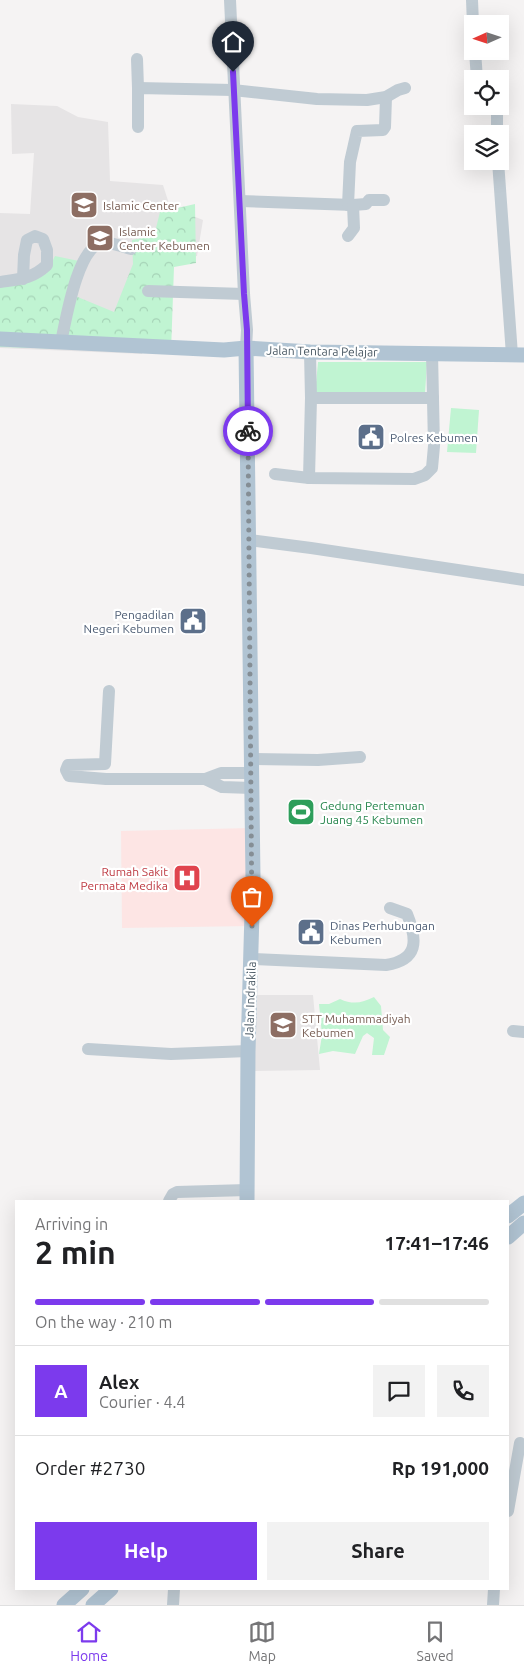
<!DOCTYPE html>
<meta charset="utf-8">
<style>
:root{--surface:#fff;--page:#f2f2f2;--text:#202124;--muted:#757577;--line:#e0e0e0;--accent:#7c3aed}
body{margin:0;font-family:Ubuntu,sans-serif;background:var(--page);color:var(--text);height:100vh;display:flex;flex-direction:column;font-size:19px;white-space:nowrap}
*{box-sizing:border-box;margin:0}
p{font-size:16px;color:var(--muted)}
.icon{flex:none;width:28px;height:28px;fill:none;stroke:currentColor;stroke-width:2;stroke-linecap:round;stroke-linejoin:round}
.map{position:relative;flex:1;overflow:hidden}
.drawer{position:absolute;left:15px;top:1200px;width:494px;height:390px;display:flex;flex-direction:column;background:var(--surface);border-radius:0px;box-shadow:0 5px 20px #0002}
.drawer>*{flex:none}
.needle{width:32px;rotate:267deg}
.buttons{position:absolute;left:464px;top:15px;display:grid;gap:10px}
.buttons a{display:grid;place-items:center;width:45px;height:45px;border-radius:0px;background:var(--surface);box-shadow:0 5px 20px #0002;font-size:25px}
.pin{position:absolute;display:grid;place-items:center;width:42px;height:42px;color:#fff;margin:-51px -21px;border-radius:50% 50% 50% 0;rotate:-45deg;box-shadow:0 0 5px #0007}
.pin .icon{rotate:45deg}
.courier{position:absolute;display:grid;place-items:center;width:50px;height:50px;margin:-25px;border:4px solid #7c3aed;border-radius:50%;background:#fff;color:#222;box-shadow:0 1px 6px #0007}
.head em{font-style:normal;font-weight:700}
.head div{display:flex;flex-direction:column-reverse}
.head{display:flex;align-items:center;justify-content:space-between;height:85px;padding:0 20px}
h1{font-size:32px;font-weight:700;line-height:38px}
.bar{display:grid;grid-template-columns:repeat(4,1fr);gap:8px 5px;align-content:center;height:60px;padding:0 20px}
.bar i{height:6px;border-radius:4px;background:var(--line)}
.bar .current{background:var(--accent)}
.bar p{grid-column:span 4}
.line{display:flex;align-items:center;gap:12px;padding:0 20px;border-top:1px solid var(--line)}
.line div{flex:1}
.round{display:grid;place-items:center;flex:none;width:52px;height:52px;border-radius:0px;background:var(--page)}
.button{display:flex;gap:10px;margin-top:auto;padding:10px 20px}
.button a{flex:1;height:58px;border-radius:0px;background:var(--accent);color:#fff;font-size:20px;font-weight:700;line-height:58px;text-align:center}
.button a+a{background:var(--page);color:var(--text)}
.menu{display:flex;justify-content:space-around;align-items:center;height:70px;border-top:1px solid var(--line);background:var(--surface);font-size:14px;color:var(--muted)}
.menu a{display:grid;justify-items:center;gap:2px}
.menu .current{color:var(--accent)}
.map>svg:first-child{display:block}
</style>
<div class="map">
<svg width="524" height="1605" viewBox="0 0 524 1605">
<defs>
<pattern id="park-crowns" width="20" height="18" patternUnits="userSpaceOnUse" patternTransform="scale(1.25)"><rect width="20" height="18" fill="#c0f4d2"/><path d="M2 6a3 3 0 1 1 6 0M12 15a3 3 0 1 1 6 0" fill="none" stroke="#a6d3b7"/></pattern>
</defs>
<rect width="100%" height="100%" fill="#f5f3f3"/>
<!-- education -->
<g fill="#e6e4e5">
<path d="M11,104L57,106L78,117L108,122L110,181L163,185L170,207L203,220L197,256L177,259L142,354L0,348V213L30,214L34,153L12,154Z"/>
<path d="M251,995H313L320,1070L249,1071Z"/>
</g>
<!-- medical -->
<path fill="#fde5e4" d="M252,828V926L122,928L121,831Z"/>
<!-- green -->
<g fill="#c0f4d2">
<path d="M318,362H427L425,394L315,395Z"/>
<path d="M451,408L479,410L476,453L447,452Z"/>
<path d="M374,997L381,1006L383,1030L390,1037L384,1055H372L374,1038L367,1033L363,1036L355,1054L333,1051L319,1054L322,1035L319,1004H329L340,999C353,1005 362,1003 374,997Z"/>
</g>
<!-- park -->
<path fill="url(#park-crowns)" d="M195,204L196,263L174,267L171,352L0,347V277L46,274L55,256L79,261L68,293L114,312L133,264L132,240L154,236L160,212Z"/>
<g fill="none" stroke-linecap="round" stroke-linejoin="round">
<!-- minor -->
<g stroke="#c0cbd3" stroke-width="12">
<path d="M230,0L244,294L247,330L246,348"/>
<path d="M472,0L473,24"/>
<path d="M475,51L477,79"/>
<path d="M137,59L138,88"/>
<path d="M497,106V134"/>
<path d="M138,127V88L233,90L317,99L367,100L386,97L398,90L405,88"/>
<path d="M498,161L512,355"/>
<path d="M240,201L353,205L366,204L369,200H384"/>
<path d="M348,205L350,162L357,131L383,130L385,127L386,97"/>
<path d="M348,236L354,228L353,205"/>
<path d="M0,282C20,279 32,279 47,265V250L43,239L35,236L27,240L24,255L23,279"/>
<path d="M148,291L244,294"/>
<path d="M61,342C66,320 77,249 101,243C110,241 123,247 131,249"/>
<path d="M310,352L311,398L309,478L414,479L425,475L432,468L434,446L432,353"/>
<path d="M311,398H433"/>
<path d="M275,474L309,478"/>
<path d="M249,540L311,548L524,580"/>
<path d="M109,691L105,764L68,765L66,770L69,776L106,779H205L221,773H251"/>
<path d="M251,759L318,760L360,757"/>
<path d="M205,779L222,787L252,788"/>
<path d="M252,959L386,965C418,960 418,941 407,914L390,908"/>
<path d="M513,1031L524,1032"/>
<path d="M88,1049L171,1054L248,1051"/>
<path d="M169,1201L173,1194L177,1192L247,1190"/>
<path d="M508,1511L520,1443"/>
<path d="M173,1605L174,1589"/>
<path d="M493,1605L494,1589"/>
</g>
<!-- major -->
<g stroke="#b1c4d3" stroke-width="15">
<path d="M0,339L224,350L246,348L310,352L524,355"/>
<path d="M246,348L253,878L248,1051L247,1201"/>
<path d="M508,1216L524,1203"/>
<path d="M508,1237L524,1223"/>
<path d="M64,1605L82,1589"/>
<path d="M93,1605L111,1589"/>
</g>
</g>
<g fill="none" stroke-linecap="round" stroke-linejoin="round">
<!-- done -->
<path stroke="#858e95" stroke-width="5" stroke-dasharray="0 9" d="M248,431L252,927"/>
<!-- route -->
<path stroke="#7c3aed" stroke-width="6" d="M233,72L244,294L247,330L248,431"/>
</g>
<!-- icons -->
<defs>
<symbol id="university-square" viewBox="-11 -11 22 22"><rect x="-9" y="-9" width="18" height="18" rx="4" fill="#8d6e63" stroke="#fff"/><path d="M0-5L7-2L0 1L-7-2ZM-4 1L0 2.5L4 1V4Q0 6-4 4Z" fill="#fff"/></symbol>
<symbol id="civic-square" viewBox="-11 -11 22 22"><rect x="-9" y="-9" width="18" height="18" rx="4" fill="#5c6f8a" stroke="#fff"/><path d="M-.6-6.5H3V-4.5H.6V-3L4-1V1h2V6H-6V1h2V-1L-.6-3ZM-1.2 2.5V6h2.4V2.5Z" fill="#fff"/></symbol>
<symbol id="stadium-square" viewBox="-11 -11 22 22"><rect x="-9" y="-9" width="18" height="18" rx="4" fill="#2e9e5b" stroke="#fff"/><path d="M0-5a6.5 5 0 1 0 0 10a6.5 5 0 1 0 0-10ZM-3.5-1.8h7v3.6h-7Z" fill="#fff"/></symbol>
<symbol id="hospital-square" viewBox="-11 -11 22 22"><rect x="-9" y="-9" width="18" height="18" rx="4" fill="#e0444e" stroke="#fff"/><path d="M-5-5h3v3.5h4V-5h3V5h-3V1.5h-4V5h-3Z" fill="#fff"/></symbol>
</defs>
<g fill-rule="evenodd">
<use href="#university-square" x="68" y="189" width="32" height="32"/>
<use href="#university-square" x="84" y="222" width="32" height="32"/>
<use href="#civic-square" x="355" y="421" width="32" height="32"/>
<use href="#civic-square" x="177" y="605" width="32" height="32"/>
<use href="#stadium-square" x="285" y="796" width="32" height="32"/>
<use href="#hospital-square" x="171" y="862" width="32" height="32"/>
<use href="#civic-square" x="295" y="916" width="32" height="32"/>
<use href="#university-square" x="267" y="1009" width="32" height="32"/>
</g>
<g text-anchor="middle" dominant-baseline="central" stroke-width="4.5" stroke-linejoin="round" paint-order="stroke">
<!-- education labels -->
<g font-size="12" fill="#785e54" stroke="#fff" text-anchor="start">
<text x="103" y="205">Islamic Center</text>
<text x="119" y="231">Islamic<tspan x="119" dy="14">Center Kebumen</tspan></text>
<text x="302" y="1018">STT Muhammadiyah<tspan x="302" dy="14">Kebumen</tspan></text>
</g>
<!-- street labels -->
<g font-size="12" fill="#485762" stroke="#fff">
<text transform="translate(322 351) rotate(1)">Jalan Tentara Pelajar</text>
<text transform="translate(250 1000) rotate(-88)">Jalan Indrakila</text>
</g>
<!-- service labels -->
<g font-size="12" fill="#4e5e75" stroke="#fff" text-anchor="start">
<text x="390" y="437">Polres Kebumen</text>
<text x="174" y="614" text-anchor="end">Pengadilan<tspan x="174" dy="14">Negeri Kebumen</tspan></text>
<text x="330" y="925">Dinas Perhubungan<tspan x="330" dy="14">Kebumen</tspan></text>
</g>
<!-- leisure labels -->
<g font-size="12" fill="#27864d" stroke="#fff" text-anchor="start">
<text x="320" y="805">Gedung Pertemuan<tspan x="320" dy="14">Juang 45 Kebumen</tspan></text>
</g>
<!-- health labels -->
<g font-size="12" fill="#be3a42" stroke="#fff" text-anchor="end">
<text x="168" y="871">Rumah Sakit<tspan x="168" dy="14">Permata Medika</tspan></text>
</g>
</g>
</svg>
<div class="buttons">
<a><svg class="needle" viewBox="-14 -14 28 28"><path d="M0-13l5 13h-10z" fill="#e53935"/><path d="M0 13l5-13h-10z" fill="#757577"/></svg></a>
<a><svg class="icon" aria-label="locate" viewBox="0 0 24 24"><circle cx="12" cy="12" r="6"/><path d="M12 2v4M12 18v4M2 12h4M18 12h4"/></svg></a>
<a><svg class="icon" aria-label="layers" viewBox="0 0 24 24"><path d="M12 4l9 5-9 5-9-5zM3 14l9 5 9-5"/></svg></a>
</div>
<div class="pin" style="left:252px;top:927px;background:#ea580c"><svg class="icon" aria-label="bag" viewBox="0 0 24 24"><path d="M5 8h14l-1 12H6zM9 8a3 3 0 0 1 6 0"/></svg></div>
<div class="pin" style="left:233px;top:72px;background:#1f2937"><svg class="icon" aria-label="home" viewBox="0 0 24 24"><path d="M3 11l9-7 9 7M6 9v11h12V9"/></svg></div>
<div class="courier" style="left:248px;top:431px"><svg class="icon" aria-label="bike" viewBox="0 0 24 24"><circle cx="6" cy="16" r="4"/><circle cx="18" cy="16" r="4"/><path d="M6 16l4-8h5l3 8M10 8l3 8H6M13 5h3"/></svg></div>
<section class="drawer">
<div class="head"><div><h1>2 min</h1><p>Arriving in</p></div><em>17:41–17:46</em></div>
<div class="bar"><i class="current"></i><i class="current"></i><i class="current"></i><i></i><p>On the way · 210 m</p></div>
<div class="line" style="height:90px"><b class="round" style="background:var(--accent);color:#fff">A</b><div><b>Alex</b><p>Courier · 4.4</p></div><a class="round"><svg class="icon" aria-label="chat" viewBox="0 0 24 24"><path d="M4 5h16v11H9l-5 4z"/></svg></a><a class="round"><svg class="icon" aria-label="phone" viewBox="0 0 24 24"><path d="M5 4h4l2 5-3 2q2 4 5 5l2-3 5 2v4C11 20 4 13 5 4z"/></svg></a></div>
<div class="line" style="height:65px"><div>Order #2730</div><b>Rp 191,000</b></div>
<div class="button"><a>Help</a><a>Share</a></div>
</section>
</div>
<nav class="menu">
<a class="current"><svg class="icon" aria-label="home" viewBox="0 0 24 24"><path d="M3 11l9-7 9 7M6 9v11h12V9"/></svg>Home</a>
<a><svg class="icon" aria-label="map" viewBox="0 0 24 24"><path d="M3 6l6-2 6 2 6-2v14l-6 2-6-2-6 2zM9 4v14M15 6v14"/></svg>Map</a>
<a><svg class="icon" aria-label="saved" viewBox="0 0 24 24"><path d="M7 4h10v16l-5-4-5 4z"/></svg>Saved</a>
</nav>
